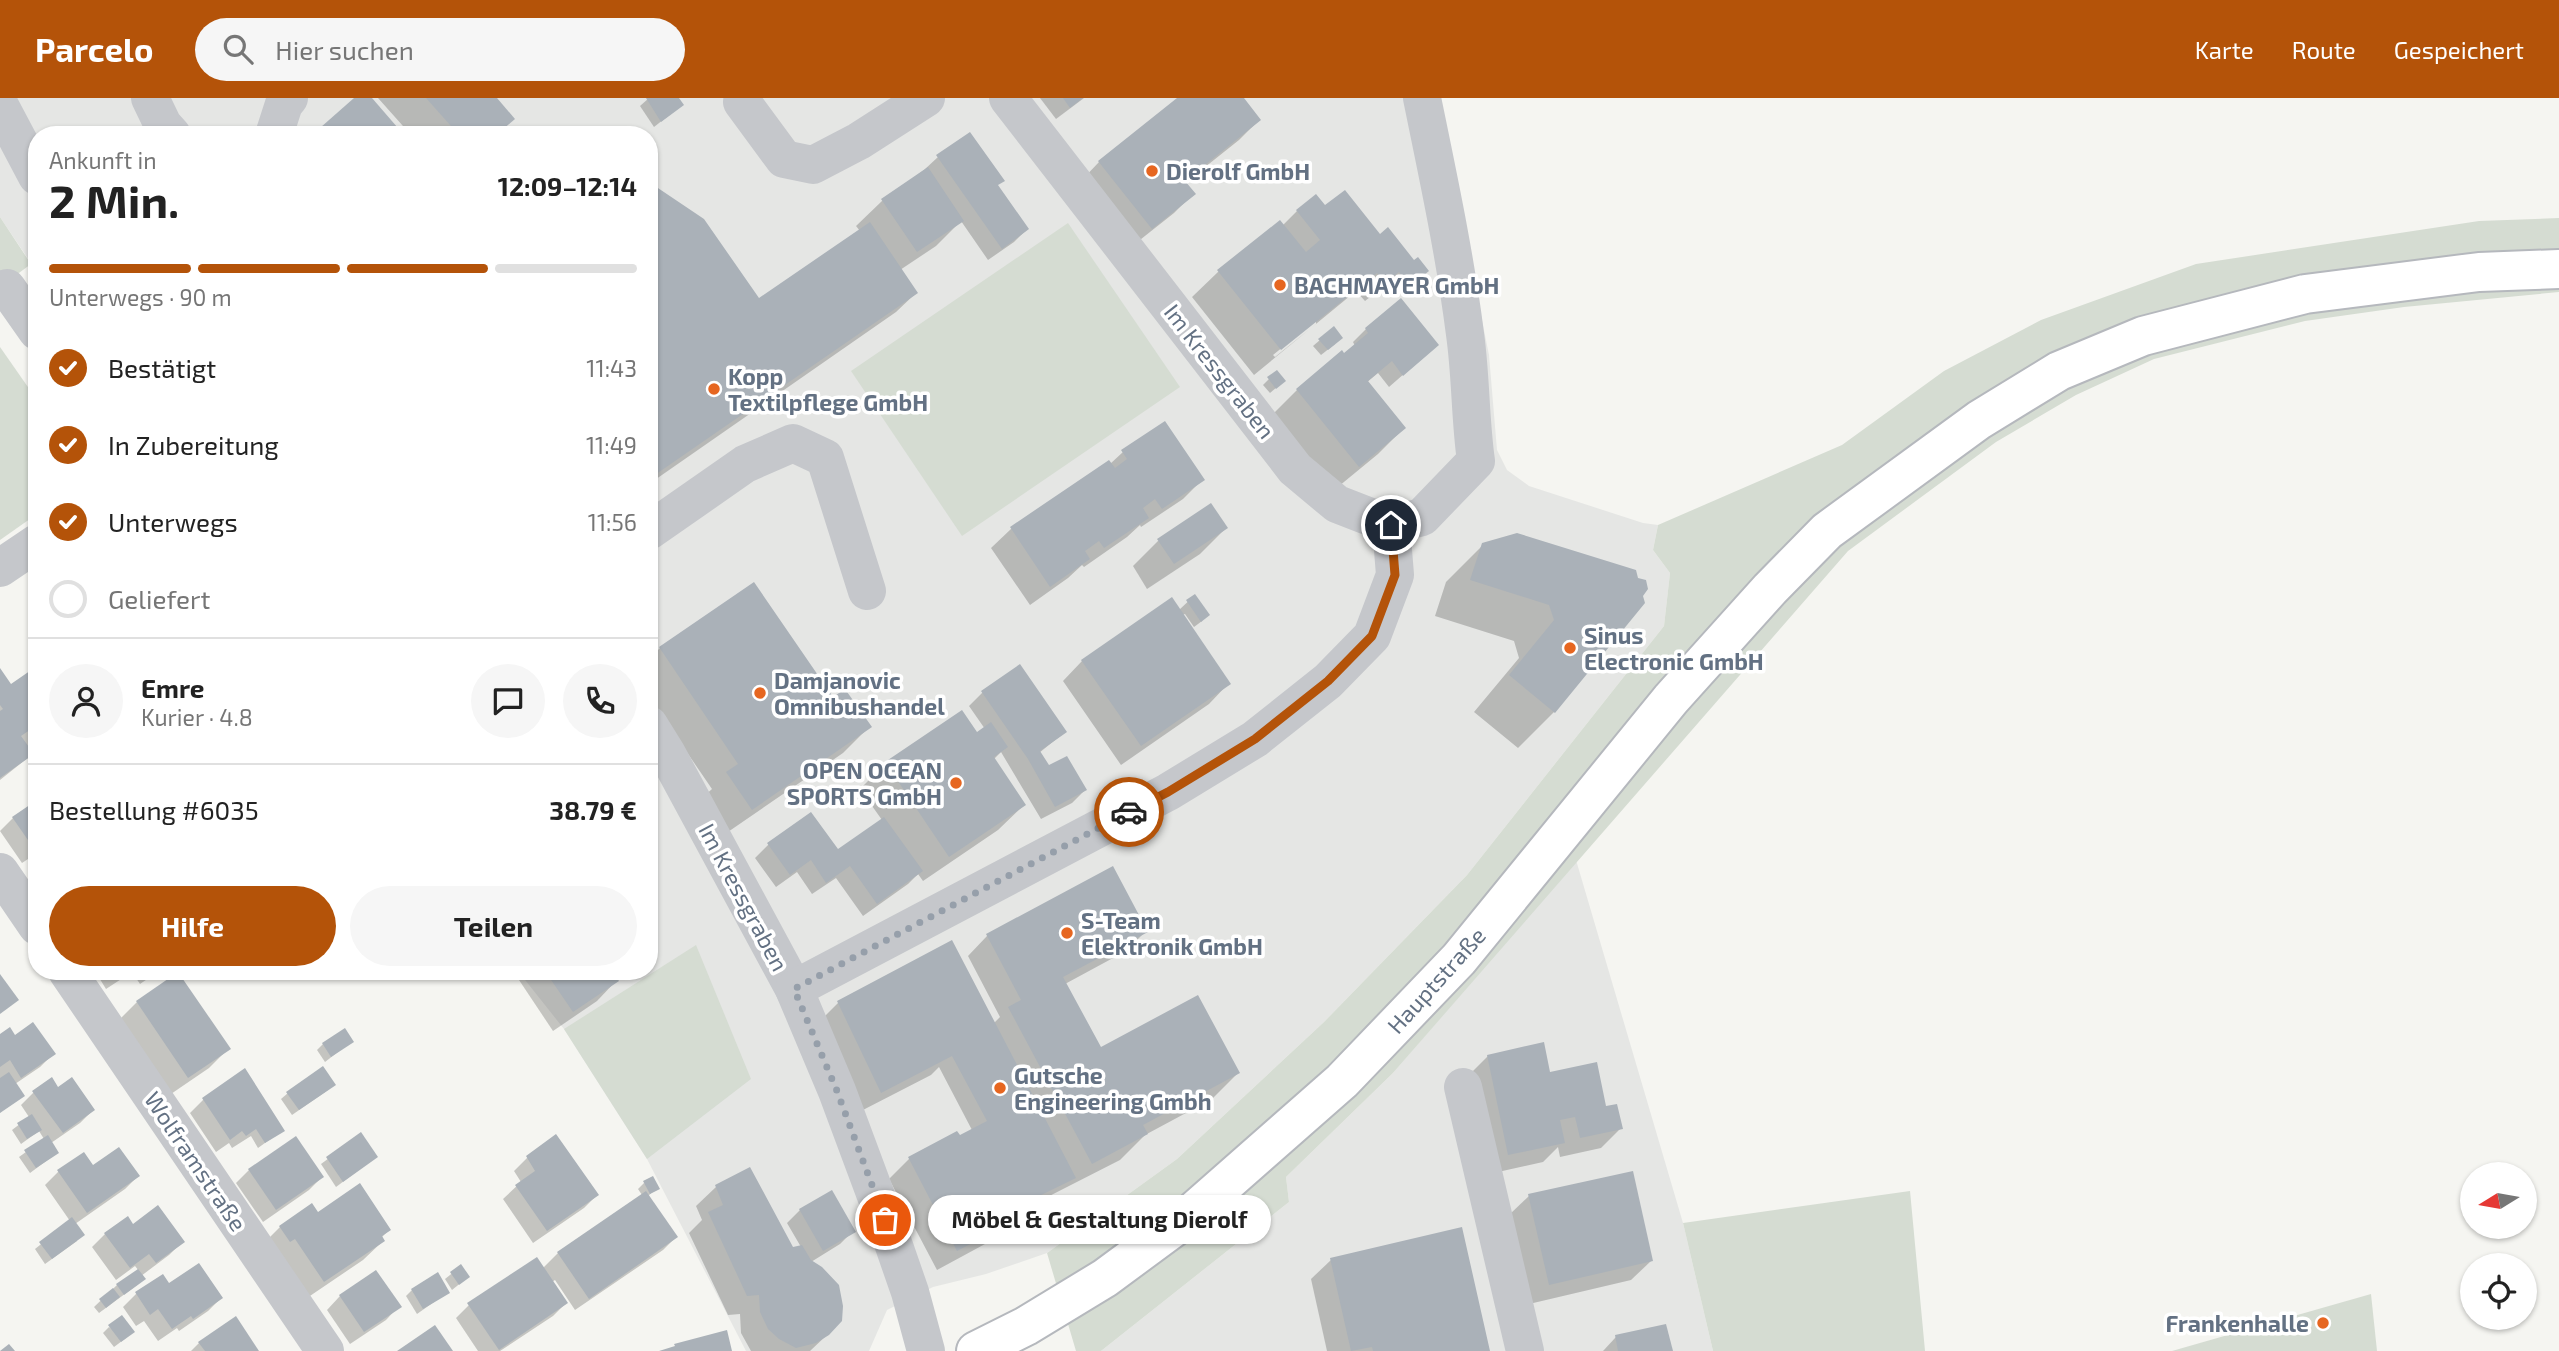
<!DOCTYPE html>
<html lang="de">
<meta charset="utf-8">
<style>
:root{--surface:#fff;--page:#f6f6f6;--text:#222;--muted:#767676;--line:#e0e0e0;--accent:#b45309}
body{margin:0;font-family:"Exo 2",sans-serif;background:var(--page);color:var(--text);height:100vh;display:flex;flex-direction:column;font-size:26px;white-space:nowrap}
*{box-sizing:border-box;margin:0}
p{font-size:23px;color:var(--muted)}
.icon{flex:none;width:38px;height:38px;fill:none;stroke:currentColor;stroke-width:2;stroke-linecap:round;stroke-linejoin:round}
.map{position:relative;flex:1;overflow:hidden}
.details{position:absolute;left:28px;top:28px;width:630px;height:854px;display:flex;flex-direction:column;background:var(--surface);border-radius:28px;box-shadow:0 2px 5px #0004}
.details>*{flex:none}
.needle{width:46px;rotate:259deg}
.controls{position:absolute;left:2460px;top:1064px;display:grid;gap:14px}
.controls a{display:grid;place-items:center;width:77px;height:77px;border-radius:50%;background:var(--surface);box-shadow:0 2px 5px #0004;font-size:35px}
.pin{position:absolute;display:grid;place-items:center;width:60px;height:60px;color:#fff;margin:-30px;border:4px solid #fff;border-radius:50%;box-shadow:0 2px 7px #0007}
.courier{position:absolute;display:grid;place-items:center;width:70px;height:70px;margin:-35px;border:5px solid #b45309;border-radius:50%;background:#fff;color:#222;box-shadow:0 2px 9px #0007}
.bubble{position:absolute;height:49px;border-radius:24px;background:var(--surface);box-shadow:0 2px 5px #0004;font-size:23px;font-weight:700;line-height:49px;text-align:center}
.overview em{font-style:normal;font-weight:700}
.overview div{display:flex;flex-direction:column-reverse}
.overview{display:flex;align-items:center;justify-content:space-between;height:119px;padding:0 21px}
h1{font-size:46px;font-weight:700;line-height:52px}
.bar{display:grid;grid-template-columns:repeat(4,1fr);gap:10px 7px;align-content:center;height:84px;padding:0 21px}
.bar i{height:9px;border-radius:5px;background:var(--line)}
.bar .selected{background:var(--accent)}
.bar p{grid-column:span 4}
.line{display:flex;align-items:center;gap:18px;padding:0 21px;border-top:2px solid var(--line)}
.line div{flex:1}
.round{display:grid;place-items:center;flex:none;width:74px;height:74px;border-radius:37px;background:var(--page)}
ol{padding:0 21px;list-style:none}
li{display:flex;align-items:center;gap:21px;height:77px}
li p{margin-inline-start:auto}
li .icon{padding:7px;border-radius:50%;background:var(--accent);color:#fff;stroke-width:4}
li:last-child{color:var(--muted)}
li i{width:38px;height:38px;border:4px solid var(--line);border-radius:50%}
.cta{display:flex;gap:14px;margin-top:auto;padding:14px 21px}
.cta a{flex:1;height:80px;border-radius:42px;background:var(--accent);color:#fff;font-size:28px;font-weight:700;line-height:80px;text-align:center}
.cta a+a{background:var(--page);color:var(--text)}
header{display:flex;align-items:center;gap:42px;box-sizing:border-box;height:98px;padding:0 35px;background:var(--accent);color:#fff}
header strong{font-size:33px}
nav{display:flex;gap:38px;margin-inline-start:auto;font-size:24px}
.search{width:490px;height:63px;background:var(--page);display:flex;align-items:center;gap:18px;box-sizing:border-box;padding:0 24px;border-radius:38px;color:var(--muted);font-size:26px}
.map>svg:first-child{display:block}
</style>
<header>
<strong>Parcelo</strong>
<div class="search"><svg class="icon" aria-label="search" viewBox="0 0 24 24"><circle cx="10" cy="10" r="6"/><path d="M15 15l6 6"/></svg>Hier suchen</div>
<nav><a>Karte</a><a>Route</a><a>Gespeichert</a></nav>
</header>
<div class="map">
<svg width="2559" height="1253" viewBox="0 0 2559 1253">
<rect width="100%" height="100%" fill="#f5f5f1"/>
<!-- built -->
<g fill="#e5e6e4">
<path d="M0,0H1437L1489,257L1497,352L1507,372L1529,388L1643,425L1658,427L1653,452L1670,475L1664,528L1467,777L1324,924L1177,1061L1047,1155L986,1176L933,1189L887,1212L869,1253H746L647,1061L564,931L518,873H649V37H37V174L0,119Z"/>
<path d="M1576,762L1683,1125L1713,1253H1101L1289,1104L1286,1079L1393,975Z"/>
</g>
<!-- green -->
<g fill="#d5dcd2">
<path d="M0,119L31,166L0,189Z"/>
<path d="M2559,120V194L2404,209L2305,223L2154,261L2076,297L1996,344L1848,453L1393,975L1286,1079L1289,1104L1101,1253H1076L1047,1155L1177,1061L1324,924L1467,777L1664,528L1670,475L1653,452L1658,427L1842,347L1944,273L2041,222L2196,166L2479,123Z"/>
<path d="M1068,125L1180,289L962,438L851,273Z"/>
<path d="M0,249L37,302V416L0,442Z"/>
<path d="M696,847L751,981L647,1061L564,931Z"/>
<path d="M1910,1093L1925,1253H1713L1683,1125Z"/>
<path d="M2371,1196L2377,1253H2172Z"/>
</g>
<!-- shadow -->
<g fill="#0003" fill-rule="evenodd">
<path d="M378,0H495V37H448L441,29L431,37H411Z"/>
<path d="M649,0H677L682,7L654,29L640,8Z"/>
<path d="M1040,0H1084L1056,21Z"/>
<path d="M1180,0H1241L1259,22L1239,42L1185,85L1193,96L1174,115L1131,149L1080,84L1099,64Z"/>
<path d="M938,59L997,88L1027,131L1014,144L988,162L961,123L936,148L900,172L916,195L896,214L649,386V86L759,203L860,133L856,128L882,103L924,72Z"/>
<path d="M1297,113L1380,138L1421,179L1403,193L1393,181L1365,203L1356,193L1254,277L1192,199L1218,174L1280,124L1282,128ZM1316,222V226L1275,259L1273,257Z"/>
<path d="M1366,231L1437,247L1389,289L1378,275L1366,285L1404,330L1378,356L1333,393L1271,318L1297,292L1342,255L1344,257L1355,248L1353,244Z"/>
<path d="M1320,242L1335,246L1321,257L1313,248Z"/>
<path d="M1269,281L1277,289L1270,295L1263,287Z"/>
<path d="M1123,354L1203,381L1183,401L1141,429L1140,427L1127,439L1084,469L1082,467L1068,480L1030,507L991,450L1011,431L1109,364L1110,366Z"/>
<path d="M1226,430L1200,456L1147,491L1133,468L1158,443Z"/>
<path d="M1483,447L1634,473L1554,614L1518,650L1474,614L1519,560L1514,543L1435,518L1446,484Z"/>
<path d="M754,486L832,602L869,629L843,655L725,736L701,701L712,691L649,599V561L660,550Z"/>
<path d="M1194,498L1202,523L1194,529L1185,516L1182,517L1228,586L1209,606L1121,667L1063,583L1082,563L1179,512Z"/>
<path d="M1020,569L1065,634L1039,655L1048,669L1085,692L1072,705L1041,721L1001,654L993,662L1024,707L998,732L923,783L918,776L908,786L863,818L836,780L812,796L797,774L776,789L755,760L769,746L838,754L882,722L860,691L886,665L976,636L985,631L969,608L982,595Z"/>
<path d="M37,570V668L30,658L0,682V575L10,588Z"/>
<path d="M37,704V755L22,765L0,733L13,720Z"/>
<path d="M1146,833L1126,853L1065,886L1100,951L1238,975L1212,1001L1145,1037L1120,1062L1002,1122L1005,1127L985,1146L937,1172L889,1081L909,1061L957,1035L959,1040L972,1032L939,969L931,977L861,1013L819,924L839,904L994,925L1000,919L968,858L987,838Z"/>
<path d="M95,873H159L140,886L132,874L106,891Z"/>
<path d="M513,873H610L616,883L597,903L553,933Z"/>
<path d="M137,904L228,951L209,970L168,998L117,924Z"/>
<path d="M0,938L15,939L53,956L40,969L15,986L0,1015Z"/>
<path d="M352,943L325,964L317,952L323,946Z"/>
<path d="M1488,958L1549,976L1605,1010L1621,1030L1601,1050L1560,1059L1558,1049L1543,1064L1489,1076L1468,978Z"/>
<path d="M245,973L283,1032L258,1050L251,1038L232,1050L229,1045L216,1054L190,1015L203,1002Z"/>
<path d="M58,991L93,1012L80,1025L51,1045L57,1055L30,1075L19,1059L44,1041L39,1033L21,1046L12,1032L29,1019L21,1007L34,994Z"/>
<path d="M328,992L292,1017L281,1001L288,995Z"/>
<path d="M360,1037L376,1059L336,1089L321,1066Z"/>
<path d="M556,1039L597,1097L584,1110L533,1145L503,1101L521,1084L514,1073L527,1060Z"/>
<path d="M83,1056L92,1069L138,1078L125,1091L75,1126L77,1143L45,1166L35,1151L70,1123L45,1087L58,1074Z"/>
<path d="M249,1072L322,1079L309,1092L263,1124L236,1085Z"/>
<path d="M644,1085L657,1090L648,1098L676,1139L663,1152L575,1212L555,1182L552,1184L566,1205L553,1218L500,1253H478L456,1220L469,1207L542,1171L558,1155L642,1097L638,1091Z"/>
<path d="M716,1089L792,1151L801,1149L787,1125L800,1112L853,1133L840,1146L811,1164L828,1236L810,1253H751L741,1235L740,1216L728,1217L689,1135L702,1122L696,1108Z"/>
<path d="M1529,1098L1651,1163L1631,1182L1529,1206L1509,1117Z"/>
<path d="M317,1116L389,1132L381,1140L383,1143L363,1162L304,1202L260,1149L280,1129Z"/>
<path d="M132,1129L182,1144L169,1157L141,1178L137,1187L99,1215L94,1209L117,1187L139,1173L135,1168L116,1182L92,1149L105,1136Z"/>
<path d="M1331,1162L1489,1253H1327L1311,1181Z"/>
<path d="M460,1169L468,1179L452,1192L445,1181Z"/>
<path d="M162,1178L168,1188L221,1200L208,1213L179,1233L177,1230L158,1243L144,1223L136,1228L123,1209L136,1196Z"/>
<path d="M412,1192L448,1194L417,1216L406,1198Z"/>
<path d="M340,1198L399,1208L386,1222L350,1246L327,1212Z"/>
<path d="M109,1229L126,1240L114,1249L103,1235Z"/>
<path d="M1616,1239L1671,1253H1603Z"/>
<path d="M199,1245L257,1253H191Z"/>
</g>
<!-- building -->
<g fill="#aab1b8">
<path d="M354,0H372L404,37H312Z"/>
<path d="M426,0H497L515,21L496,37H459Z"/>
<path d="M646,0H679L684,7L661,24Z"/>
<path d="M1063,0H1083L1070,10Z"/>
<path d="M1177,0H1244L1261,22L1185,83L1196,96L1152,131L1098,63Z"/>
<path d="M970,34L1005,83L998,87L1029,131L1002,151L936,57Z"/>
<path d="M928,69L964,123L917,154L881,101Z"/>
<path d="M649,84L704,121L759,200L870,124L918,195L649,381Z"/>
<path d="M1345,92L1380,136L1388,129L1414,162L1418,159L1429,173L1410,188L1399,174L1385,185L1377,175L1281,252L1217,172L1280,122L1306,154L1320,142L1296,112L1316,96L1325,107Z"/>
<path d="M1401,200L1439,247L1403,278L1392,263L1368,283L1406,330L1359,369L1296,291L1342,252L1344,255L1368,235L1365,230Z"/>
<path d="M1334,228L1343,240L1328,252L1318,241Z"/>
<path d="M1277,272L1286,283L1276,291L1267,279Z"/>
<path d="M1165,323L1205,382L1162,411L1155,401L1143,410L1149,420L1104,450L1099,443L1085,453L1090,461L1050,489L1010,429L1109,362L1115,370L1127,361L1121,352Z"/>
<path d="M1211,405L1228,430L1174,466L1157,441Z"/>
<path d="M1517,435L1636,472L1638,480L1646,482L1648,491L1643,498L1645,505L1555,615L1509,577L1554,522L1549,507L1470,482L1482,445Z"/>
<path d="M754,484L833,599L845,591L872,629L752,712L726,674L738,666L659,549Z"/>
<path d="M1195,496L1210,517L1201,524L1186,502Z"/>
<path d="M1172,499L1231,586L1141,648L1081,562Z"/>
<path d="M1020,566L1067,634L1040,653L1049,667L1067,658L1087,692L1055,709L1028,661L981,593Z"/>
<path d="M37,568V627L21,638L34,656L0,680V613L3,611L0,607V570L11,586Z"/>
<path d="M962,612L977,634L991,624L1008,649L994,659L1026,707L949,759L885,664Z"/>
<path d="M37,702V755L12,719Z"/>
<path d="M811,714L838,751L884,719L923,773L877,806L850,768L826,785L811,762L790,777L767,745Z"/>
<path d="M1113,768L1148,834L1063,879L1101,949L1198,897L1240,975L1143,1027L1148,1036L1092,1066L1008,909L1021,902L986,836Z"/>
<path d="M952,842L1076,1080L1002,1116L1007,1127L957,1153L908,1059L957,1033L960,1037L987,1023L952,958L881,995L837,903Z"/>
<path d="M141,873H159L146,881Z"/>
<path d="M545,873H612L619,883L573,914Z"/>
<path d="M178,874L231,951L188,980L136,903Z"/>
<path d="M0,876L19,902L0,916Z"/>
<path d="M33,924L56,956L21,980L10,962L0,969V936L10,929L15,937Z"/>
<path d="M345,930L354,944L331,959L322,945Z"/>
<path d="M1544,944L1550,974L1597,964L1606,1008L1617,1006L1623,1031L1580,1040L1575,1019L1560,1022L1565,1045L1508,1057L1487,957Z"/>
<path d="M323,968L336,987L299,1012L286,994Z"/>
<path d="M245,970L285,1033L265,1045L256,1031L246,1038L242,1033L230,1042L202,1000Z"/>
<path d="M9,974L25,998L0,1015V980Z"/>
<path d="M52,979L58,989L72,979L95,1012L63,1035L32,993Z"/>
<path d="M32,1016L42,1032L27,1041L17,1025Z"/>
<path d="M361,1034L378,1059L343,1084L326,1059Z"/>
<path d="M556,1036L599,1097L547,1133L515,1087L535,1073L526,1058Z"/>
<path d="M48,1037L59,1055L36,1070L24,1052Z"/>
<path d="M296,1038L324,1079L276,1112L248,1071Z"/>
<path d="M119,1049L140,1078L87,1115L57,1072L84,1054L93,1067Z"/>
<path d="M750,1069L793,1149L802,1147L811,1162L822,1169L839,1187L843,1208L842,1223L829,1237L816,1245L796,1250L779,1241L768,1231L760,1214L759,1197L747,1198L708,1114L723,1107L715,1087Z"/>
<path d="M1633,1073L1653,1163L1549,1187L1528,1096Z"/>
<path d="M653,1078L660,1091L650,1096L643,1083Z"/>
<path d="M360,1085L391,1132L382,1138L385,1143L324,1184L295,1141L290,1144L279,1128L312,1105L318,1114Z"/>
<path d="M832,1092L856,1134L823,1153L799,1111Z"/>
<path d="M646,1093L678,1139L589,1201L557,1154Z"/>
<path d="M158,1107L185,1144L156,1165L149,1156L130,1170L104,1135L128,1118L133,1126Z"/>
<path d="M72,1119L85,1137L52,1161L39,1144Z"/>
<path d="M1462,1129L1490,1253H1373L1372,1249L1351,1253L1330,1160Z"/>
<path d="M537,1159L568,1205L499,1252L467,1205Z"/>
<path d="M199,1165L223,1200L193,1221L191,1218L172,1231L158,1211L150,1217L135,1194L163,1176L169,1185Z"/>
<path d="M461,1166L470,1179L459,1187L450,1174Z"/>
<path d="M138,1171L146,1181L124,1197L116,1186Z"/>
<path d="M376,1172L402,1209L364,1234L339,1197Z"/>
<path d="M438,1174L450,1195L423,1211L411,1191Z"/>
<path d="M113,1190L120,1199L106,1210L99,1201Z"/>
<path d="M122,1217L135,1234L121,1244L108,1227Z"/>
<path d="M236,1218L259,1253H205L198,1244Z"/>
<path d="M1666,1226L1673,1253H1618L1615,1237Z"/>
<path d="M435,1227L453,1253H397Z"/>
<path d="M727,1232L732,1253H659L675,1248L674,1246Z"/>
<path d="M9,1246L15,1253H0Z"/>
</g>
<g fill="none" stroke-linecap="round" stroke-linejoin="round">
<defs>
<path id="major" d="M976,1253L1026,1228L1105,1180L1185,1121L1342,983L1459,861L1671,601L1770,491L1827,433L1979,322L2059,273L2143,238L2305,196L2479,174L2559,171"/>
</defs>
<!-- major casing -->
<use href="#major" stroke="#b5b8bd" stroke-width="42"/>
<!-- minor -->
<g stroke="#c5c7cb" stroke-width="38">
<path d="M150,0L163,27L172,37"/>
<path d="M1008,0L1295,371L1337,406L1391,427L1422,419L1476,363C1470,321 1471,278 1465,236C1455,157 1438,78 1422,0"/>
<path d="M742,4L784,61L813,67L859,43L926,0"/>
<path d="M0,8L37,78"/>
<path d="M274,37L284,6L289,0"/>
<path d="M7,190L37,233"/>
<path d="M649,433L745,366L793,345L825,360L867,493"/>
<path d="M0,470L37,445"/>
<path d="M649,627L667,656L794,891L837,993L885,1122L910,1194L926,1253"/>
<path d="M0,774L37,828"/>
<path d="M67,873L325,1253"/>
<path d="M794,891L1168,694L1255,641L1328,583L1372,538L1395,477L1391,427"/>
<path d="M1463,989L1525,1253"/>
</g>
<!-- major -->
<use href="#major" stroke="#fff" stroke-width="38"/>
</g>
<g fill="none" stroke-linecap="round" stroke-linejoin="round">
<!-- done -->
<path stroke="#969faa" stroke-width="7" stroke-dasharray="0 12.6" d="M885,1122L837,993L794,891L1129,714"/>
<!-- route -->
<path stroke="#b45309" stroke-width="9" d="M1129,714L1168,694L1255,641L1328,583L1372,538L1395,477L1391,427"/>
</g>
<!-- markers -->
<g fill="#e66620" stroke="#fff" stroke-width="2.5">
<circle cx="1152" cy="73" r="7"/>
<circle cx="1280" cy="187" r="7"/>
<circle cx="714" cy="291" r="7"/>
<circle cx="1570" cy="550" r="7"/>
<circle cx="760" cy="595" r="7"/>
<circle cx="956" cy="685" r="7"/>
<circle cx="1067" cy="835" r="7"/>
<circle cx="1000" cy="990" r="7"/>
<circle cx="2323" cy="1225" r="7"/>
</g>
<g text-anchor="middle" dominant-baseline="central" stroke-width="7" stroke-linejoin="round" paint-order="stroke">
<!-- poi labels -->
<g font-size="23" font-weight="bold" fill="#637183" stroke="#fff" text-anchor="start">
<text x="1166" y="73">Dierolf GmbH</text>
<text x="1294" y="187">BACHMAYER GmbH</text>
<text x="728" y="278">Kopp<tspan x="728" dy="26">Textilpflege GmbH</tspan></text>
<text x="1584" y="537">Sinus<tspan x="1584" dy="26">Electronic GmbH</tspan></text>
<text x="774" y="582">Damjanovic<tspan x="774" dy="26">Omnibushandel</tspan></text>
<text x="942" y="672" text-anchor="end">OPEN OCEAN<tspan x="942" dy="26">SPORTS GmbH</tspan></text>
<text x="1081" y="822">S-Team<tspan x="1081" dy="26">Elektronik GmbH</tspan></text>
<text x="1014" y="977">Gutsche<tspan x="1014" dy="26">Engineering Gmbh</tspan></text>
<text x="2309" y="1225" text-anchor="end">Frankenhalle</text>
</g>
<!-- street labels -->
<g font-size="23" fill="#637183" stroke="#fff">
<text transform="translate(1220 273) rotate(52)">Im Kressgraben</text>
<text transform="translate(744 799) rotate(62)">Im Kressgraben</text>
<text transform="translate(1436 882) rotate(-48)">Hauptstraße</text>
<text transform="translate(196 1063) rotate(56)">Wolframstraße</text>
</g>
</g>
</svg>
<div class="controls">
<a><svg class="needle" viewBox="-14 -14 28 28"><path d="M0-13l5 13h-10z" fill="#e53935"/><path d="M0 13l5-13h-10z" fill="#767676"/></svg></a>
<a><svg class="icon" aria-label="locate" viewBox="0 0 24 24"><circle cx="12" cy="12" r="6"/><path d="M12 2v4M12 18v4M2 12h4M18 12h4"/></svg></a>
</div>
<div class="pin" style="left:885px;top:1122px;background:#ea580c"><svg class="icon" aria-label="bag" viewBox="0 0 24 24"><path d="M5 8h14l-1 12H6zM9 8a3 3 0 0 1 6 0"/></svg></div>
<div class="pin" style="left:1391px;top:427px;background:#1f2937"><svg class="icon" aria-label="home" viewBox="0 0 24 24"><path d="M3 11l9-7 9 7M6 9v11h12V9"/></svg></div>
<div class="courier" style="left:1129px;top:714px"><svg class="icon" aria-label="car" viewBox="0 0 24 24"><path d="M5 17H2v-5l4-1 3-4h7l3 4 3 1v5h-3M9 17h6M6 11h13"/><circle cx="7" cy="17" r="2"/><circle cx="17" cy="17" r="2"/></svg></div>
<div class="bubble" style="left:928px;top:1097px;width:343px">Möbel &amp; Gestaltung Dierolf</div>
<section class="details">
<div class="overview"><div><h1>2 Min.</h1><p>Ankunft in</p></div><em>12:09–12:14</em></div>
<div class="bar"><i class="selected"></i><i class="selected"></i><i class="selected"></i><i></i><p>Unterwegs · 90 m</p></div>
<ol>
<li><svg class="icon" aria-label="check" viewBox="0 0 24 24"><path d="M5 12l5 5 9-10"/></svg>Bestätigt<p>11:43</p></li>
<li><svg class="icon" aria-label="check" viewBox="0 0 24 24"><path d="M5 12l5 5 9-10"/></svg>In Zubereitung<p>11:49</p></li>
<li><svg class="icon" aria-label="check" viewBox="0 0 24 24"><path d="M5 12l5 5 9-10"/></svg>Unterwegs<p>11:56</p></li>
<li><i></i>Geliefert</li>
</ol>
<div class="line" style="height:126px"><a class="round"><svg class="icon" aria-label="person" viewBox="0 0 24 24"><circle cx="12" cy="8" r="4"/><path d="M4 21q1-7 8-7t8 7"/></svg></a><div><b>Emre</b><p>Kurier · 4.8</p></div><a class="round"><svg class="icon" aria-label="chat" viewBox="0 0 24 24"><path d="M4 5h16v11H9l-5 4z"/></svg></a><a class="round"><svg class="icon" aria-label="phone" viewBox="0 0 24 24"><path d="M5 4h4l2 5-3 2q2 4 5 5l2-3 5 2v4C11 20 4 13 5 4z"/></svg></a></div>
<div class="line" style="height:91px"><div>Bestellung #6035</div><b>38.79 €</b></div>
<div class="cta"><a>Hilfe</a><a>Teilen</a></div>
</section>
</div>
